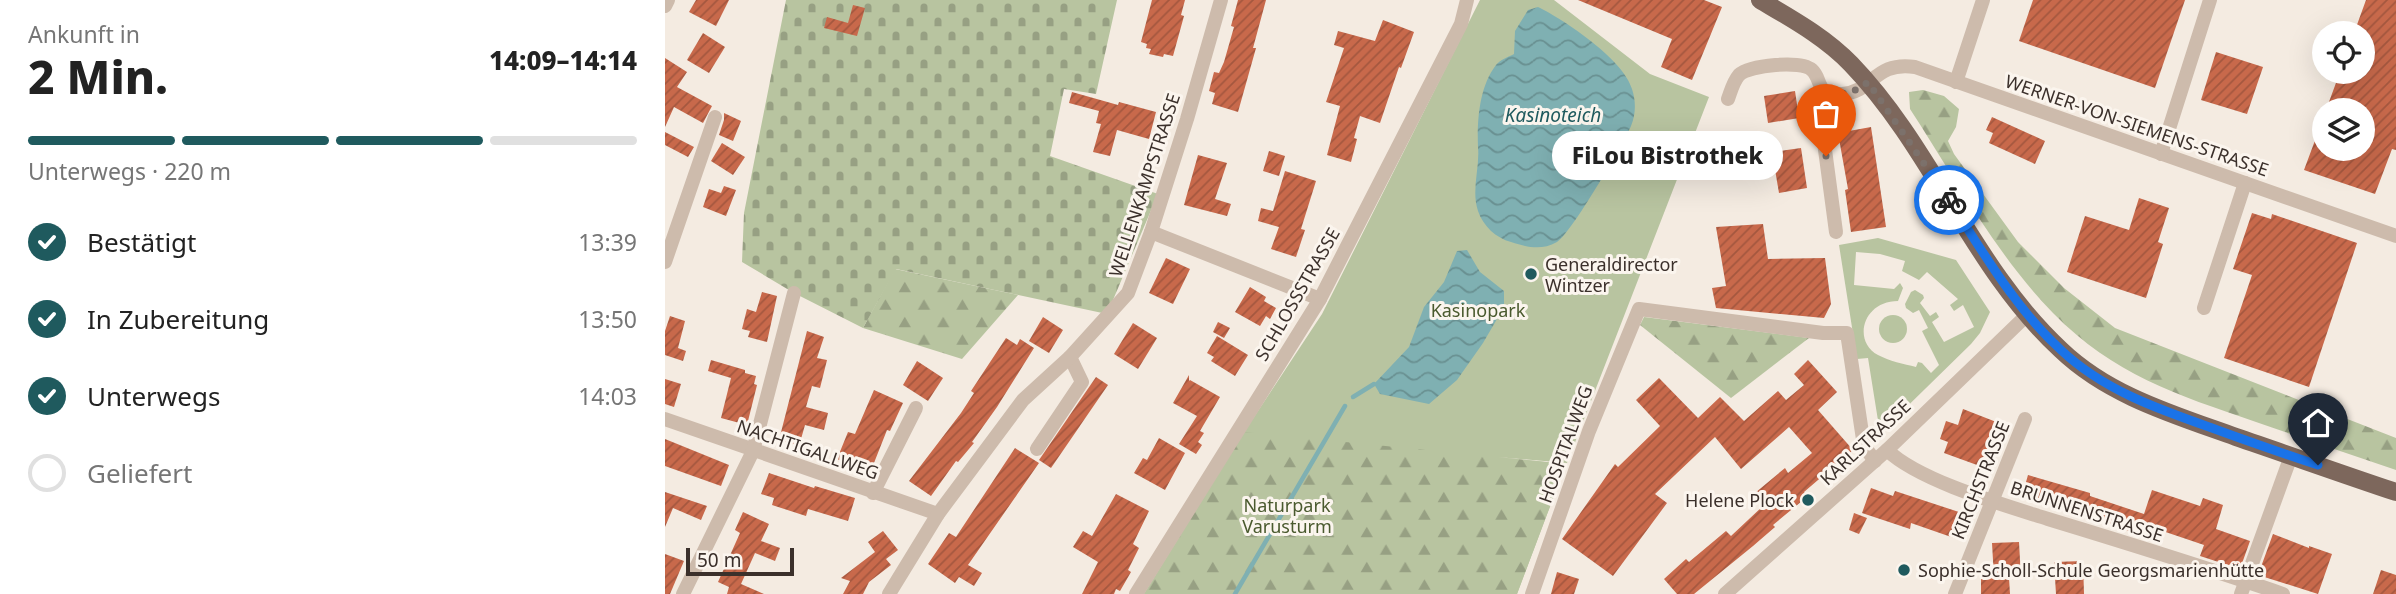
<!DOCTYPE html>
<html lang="de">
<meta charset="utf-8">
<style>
:root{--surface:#fff;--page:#f2f2f2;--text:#222;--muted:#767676;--line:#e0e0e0;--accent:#1f5a5e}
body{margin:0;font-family:"Noto Sans",sans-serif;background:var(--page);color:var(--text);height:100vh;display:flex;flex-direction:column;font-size:26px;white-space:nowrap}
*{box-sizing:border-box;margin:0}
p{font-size:23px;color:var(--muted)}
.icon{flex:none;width:38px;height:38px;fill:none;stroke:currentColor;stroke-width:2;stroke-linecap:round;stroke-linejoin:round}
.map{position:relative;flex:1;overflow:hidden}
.sheet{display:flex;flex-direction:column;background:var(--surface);width:665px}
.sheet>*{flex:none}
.tools{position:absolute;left:1647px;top:21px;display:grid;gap:14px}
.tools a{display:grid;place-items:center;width:63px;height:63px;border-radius:50%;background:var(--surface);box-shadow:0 7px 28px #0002;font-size:35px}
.scale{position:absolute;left:21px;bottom:18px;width:108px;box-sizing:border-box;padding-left:7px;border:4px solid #3b302b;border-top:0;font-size:19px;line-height:24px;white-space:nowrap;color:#3b302b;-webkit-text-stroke:5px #fbf5ee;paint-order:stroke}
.pin{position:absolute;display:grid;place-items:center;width:60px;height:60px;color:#fff;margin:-72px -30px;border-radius:50% 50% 50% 0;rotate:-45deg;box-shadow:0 0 7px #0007}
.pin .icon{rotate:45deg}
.courier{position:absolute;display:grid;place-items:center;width:70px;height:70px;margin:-35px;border:5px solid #1a73e8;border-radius:50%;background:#fff;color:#222;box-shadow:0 2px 9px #0007}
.bubble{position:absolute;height:49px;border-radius:24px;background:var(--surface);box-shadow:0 7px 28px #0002;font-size:23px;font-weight:800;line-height:49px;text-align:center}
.overview em{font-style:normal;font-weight:800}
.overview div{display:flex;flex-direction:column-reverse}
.overview{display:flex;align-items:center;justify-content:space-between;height:119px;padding:0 28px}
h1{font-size:46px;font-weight:800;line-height:52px}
.bar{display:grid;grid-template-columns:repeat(4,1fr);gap:10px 7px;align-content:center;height:84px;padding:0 28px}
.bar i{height:9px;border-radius:5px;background:var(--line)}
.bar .on{background:var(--accent)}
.bar p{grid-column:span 4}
ol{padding:0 28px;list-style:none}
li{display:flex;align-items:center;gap:21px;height:77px}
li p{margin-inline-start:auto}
li .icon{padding:7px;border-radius:50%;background:var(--accent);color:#fff;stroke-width:4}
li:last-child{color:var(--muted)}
li i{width:38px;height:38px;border:4px solid var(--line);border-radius:50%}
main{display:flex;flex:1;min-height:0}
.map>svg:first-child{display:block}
</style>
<main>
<section class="sheet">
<div class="overview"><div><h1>2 Min.</h1><p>Ankunft in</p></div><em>14:09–14:14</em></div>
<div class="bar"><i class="on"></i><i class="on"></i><i class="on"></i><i></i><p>Unterwegs · 220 m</p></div>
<ol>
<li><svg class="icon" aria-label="check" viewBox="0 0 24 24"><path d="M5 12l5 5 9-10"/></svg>Bestätigt<p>13:39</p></li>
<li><svg class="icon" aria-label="check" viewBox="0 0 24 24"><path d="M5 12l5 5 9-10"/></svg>In Zubereitung<p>13:50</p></li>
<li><svg class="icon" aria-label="check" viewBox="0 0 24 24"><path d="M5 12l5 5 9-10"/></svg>Unterwegs<p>14:03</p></li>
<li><i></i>Geliefert</li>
</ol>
</section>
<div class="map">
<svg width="1731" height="594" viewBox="0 0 1731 594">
<defs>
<pattern id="forest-firs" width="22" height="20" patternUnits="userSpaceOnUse" patternTransform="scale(1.75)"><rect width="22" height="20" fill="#b8c4a0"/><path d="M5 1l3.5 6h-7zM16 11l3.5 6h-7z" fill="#97a083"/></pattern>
<pattern id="cemetery-stones" width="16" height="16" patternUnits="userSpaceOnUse" patternTransform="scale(1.75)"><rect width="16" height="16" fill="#b8c4a0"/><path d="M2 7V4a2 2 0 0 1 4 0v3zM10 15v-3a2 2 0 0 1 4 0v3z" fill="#97a083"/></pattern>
<pattern id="water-waves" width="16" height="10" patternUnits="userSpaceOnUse" patternTransform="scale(1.75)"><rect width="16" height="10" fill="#7fb0b2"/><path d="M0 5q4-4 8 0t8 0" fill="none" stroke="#699091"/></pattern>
<pattern id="building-hatch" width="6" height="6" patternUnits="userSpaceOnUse" patternTransform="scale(1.75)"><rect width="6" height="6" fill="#c8694b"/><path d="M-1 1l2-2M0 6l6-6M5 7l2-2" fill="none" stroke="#a4573f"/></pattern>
</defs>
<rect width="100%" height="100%" fill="#f4ebe1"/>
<!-- green -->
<g fill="#b8c4a0" fill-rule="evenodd">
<path d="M815,0H889L985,74L1044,97L902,463L832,457L901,464L852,594H479L579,432L657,314Z"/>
<path d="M1213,238L1291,260L1325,312L1315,333L1306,344L1215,433L1203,358L1192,359L1174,245ZM1191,252L1215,254L1240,261L1237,271L1254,280L1262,272L1293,299L1285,305L1289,311L1298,305L1309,327L1279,342L1267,322L1274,317L1271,312L1265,316L1255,303L1259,298L1258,295L1250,290L1246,292L1240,304L1241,308L1248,313L1254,310L1263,328L1257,331L1274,365L1266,373L1257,363L1253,362L1251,367C1239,364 1224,361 1213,355C1187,341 1198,301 1233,301L1238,288L1235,283L1229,289L1189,285Z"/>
<circle cx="1228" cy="329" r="14"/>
</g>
<!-- forest -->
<g fill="url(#forest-firs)">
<path d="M1258,90L1279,96L1294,109L1291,127L1283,141L1289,154L1353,242L1399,288L1450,328L1731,438V470C1684,454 1637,438 1591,422C1510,394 1449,375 1388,313C1332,256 1288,175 1245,109L1244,92Z"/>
<path d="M230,269L353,295L297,359L198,328Z"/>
<path d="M979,317L1144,338L1066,398L975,325Z"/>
<path d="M579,432L901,464L852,594H479Z"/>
</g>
<!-- cemetery -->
<path fill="url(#cemetery-stones)" d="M121,0H452L431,94L399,89L385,156L493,194L442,314L231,269L198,328L129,293L77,262L79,213Z"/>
<!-- water -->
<g fill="url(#water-waves)">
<path d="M873,7C900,20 959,60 967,89C971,101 971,114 966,126C958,144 906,234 892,242C876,251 862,247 846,242C831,238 818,226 813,211C806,190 815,168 813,147C812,121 814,87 831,65C835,60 843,57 849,54L850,31L863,10Z"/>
<path d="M802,250L815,272L839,291V307L818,343L792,380L764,404L715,394L709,384L744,347L759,307L779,282L792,251Z"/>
</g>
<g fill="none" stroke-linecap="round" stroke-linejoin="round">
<!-- stream -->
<g stroke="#7fb0b2" stroke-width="4.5">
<path d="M688,397L709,384"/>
<path d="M570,594L680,406"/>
</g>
</g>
<!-- building -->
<g fill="url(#building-hatch)">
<path d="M31,0H64L51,26L24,12Z"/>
<path d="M487,0H520L516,15L519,16L508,56L499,54L498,57L484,54L486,49L481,48L482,44L476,42Z"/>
<path d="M573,0H601L588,48H591L573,112L547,104L550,93L544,91L549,72L554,73L559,62L569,27L566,26Z"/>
<path d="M913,0H1039L1057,7L1027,80L996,67L1007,39Z"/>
<path d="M1368,0H1520L1490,88L1354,41Z"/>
<path d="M1701,0H1731V150L1727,149L1710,194L1639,170L1658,119L1659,149H1698V110H1661L1675,72H1698V33H1689Z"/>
<path d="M188,5L200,8L192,36L159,28L162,17L183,23Z"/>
<path d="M718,20L749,32L736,68L734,67L715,123L695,116L689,138L692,139L686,162L662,155L675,106L661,102L679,48L669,45L673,31L710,41Z"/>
<path d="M38,33L60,47L44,73L22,60Z"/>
<path d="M1551,52L1598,67L1582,114L1536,100Z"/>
<path d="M0,58L22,72L12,87L47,106L38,123L9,107L0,127Z"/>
<path d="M1130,91L1134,118L1103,123L1099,96Z"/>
<path d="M407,92L453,105L454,102L491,112L484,139L452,130L445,156L428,152L436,124L431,123L434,111L404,103Z"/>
<path d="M59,113L76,121L68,141L54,135L59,120Z"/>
<path d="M1327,117L1380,141L1370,164L1324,143L1328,133L1321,130Z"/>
<path d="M1206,127L1221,227L1186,232L1180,190L1183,189L1173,133Z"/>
<path d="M0,132L29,147L23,157L0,145Z"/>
<path d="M57,143L80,157L68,175L46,161Z"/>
<path d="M1136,148L1142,188L1114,193L1107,152Z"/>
<path d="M604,151L620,156L614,176L598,171Z"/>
<path d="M533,155L562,163L550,199L566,204L562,216L519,205Z"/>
<path d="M620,171L651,181L636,229L640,230L631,257L606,249L614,227L593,221L596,208L608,211Z"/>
<path d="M59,186L71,190L61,216L38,207L44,189L56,193Z"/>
<path d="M1474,198L1504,208L1493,242L1498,244L1481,298L1402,272L1420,216L1464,230Z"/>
<path d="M1587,213L1606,219L1607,214L1692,243L1644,387L1559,358L1587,275L1568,269Z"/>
<path d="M1098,224L1103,259L1160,258L1166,304L1159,318L1051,308L1047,288L1061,286L1051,227Z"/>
<path d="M501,258L525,269L508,304L484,293Z"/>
<path d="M585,287L601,297L599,301L611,308L605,319L601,316L595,326L570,312Z"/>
<path d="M97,292L112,296L102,342L83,337L85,331L77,329L82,309L91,312Z"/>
<path d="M5,316L20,321L13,348L21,351L18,361L0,355V331Z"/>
<path d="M378,317L398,330L384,353L364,341Z"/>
<path d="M553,322L565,328L559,338L548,332Z"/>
<path d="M468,323L492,338L473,369L449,354Z"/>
<path d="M142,331L159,337L152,358L162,360L155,388L147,386L141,407L163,413L159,430L140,425L134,446L114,440Z"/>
<path d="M552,336L583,355L570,376L546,361L549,357L542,353Z"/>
<path d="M341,338L352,345L355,339L369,348L332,407L307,442L309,443L293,462L291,461L266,496L244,481L296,413L309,393L306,391Z"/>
<path d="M46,360L80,370V373L91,376L89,384L92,385L82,425L56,418L66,378L43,371Z"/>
<path d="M1143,360L1172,392L1153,410L1188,450L1139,492L1143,496L1108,525L1110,527L1088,546L1029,594H1012L999,579L1021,559L1024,562L1061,531L1066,536L1099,505L1090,493L1120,468L1123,473L1147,453L1124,427L1076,469L1050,437L990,494L1002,503L948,576L897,539L950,464L953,467L995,426L971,400L994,378L1033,418L1055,397L1079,421L1113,391L1121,400L1139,385L1129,374Z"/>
<path d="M252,361L278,378L263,401L238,385Z"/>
<path d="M524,375V381L525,380L555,397L535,431L539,433L533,442L537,445L531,454L514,444L532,416L508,403Z"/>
<path d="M431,377L443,385L386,468L374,460Z"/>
<path d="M0,379L16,384L9,407L0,404Z"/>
<path d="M209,390L238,403L225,431L222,430L205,473L172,459L183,432L190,434Z"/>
<path d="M1298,409L1339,425L1323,469L1279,453L1283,442L1275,439L1281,421L1293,425Z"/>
<path d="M494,438L520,453L500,490L469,473L478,458L482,460Z"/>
<path d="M0,439L64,465L56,486L0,466Z"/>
<path d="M350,448L374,463L303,565L317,573L309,586L294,577L290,583L263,564L284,533L291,537Z"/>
<path d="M104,473L149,488L150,486L190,498L183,521L143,509L141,516L107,505L109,498L96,494Z"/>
<path d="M1363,475L1425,493V496L1479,514L1487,490L1535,506L1538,498L1558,505L1551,529L1585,541L1575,569L1535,556L1539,545L1474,523L1470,533L1425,518L1426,516L1357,496Z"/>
<path d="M1206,488L1228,496L1230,491L1300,514L1292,539L1246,523L1245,529L1197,513Z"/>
<path d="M0,492L42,506L36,520L8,508L0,527Z"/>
<path d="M451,494L484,511L468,544L474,548L463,570L466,572L455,591L451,589L449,594H417L433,562L408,547L418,531L427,536Z"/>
<path d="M78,512L104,524L96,541L115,548L110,561L90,553L76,584L99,594H62L64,587L53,582L75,533L70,530Z"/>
<path d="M1189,513L1202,518L1194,534L1184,530Z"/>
<path d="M218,531L233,550L221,559L226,565L204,582L198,594H178L185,581L176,578L210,552L203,542Z"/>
<path d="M1608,534L1644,548V546L1667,554L1653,594L1593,575Z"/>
<path d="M1354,542L1356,578H1344L1345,594H1316V579L1329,578L1327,543Z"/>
<path d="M0,554L19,561L5,594H0Z"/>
<path d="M1418,561L1419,594H1391L1389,562Z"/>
<path d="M1716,570L1731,575V594H1708Z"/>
<path d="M892,572L914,579L909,594H886Z"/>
</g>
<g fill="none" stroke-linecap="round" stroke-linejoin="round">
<!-- minor -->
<g stroke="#cdbbac" stroke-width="14">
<path d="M0,6L3,0"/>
<path d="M1291,82L1318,0"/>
<path d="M1158,90L1154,105L1171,232"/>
<path d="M1063,99C1066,91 1068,82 1074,75C1085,65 1136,60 1147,70C1158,80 1149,95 1177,94C1209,92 1208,61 1250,67L1731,236"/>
<path d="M1496,154L1545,0"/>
<path d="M486,232L655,299"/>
<path d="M0,262L50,117"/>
<path d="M1539,308L1580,183"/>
<path d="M0,419L273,514"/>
<path d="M372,449L417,382L405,357"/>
<path d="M1222,450C1254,481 1339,505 1383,519C1462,543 1540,567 1618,594"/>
<path d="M208,493L251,408"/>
<path d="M18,594L88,451L129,293"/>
<path d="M224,594L273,514L358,400L405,357L463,293L486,232L522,119L556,0"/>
<path d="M471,594L655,299L796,24L802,0"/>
<path d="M867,594L924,431L974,309L1158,333H1182L1199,446L1210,461"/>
<path d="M1060,594L1222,450L1362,315"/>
<path d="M1290,594L1360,419"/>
<path d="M1576,594L1626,456"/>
</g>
<!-- major -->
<path stroke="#7d675c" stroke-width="18" d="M1095,0C1127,19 1160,37 1186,64C1268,149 1308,269 1396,350C1444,396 1510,415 1571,437C1624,455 1677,474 1731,492"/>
</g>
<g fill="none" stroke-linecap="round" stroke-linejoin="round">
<!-- done -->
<path stroke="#7c716b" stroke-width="7" stroke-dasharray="0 12.6" d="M1161,156L1154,105V97L1158,90C1175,97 1189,93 1203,82L1284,200"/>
<!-- route -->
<path stroke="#1a73e8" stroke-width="9" d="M1284,200C1318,252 1350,308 1396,350C1438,390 1493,409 1547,428C1582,441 1617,453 1653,465"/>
</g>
<!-- markers -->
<g fill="#1f5a5e" stroke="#fbf5ee" stroke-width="2.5">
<circle cx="866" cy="274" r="7"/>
<circle cx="1143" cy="500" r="7"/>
<circle cx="1239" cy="570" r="7"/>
</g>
<g text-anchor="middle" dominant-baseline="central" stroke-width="6" stroke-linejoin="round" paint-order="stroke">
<!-- street labels -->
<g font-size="18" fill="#3b302b" stroke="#fbf5ee">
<text transform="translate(1472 125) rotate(19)">WERNER-VON-SIEMENS-STRASSE</text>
<text transform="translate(479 185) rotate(-72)">WELLENKAMPSTRASSE</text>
<text transform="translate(632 294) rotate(-60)">SCHLOSSSTRASSE</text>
<text transform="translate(1200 442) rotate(-43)">KARLSTRASSE</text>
<text transform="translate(900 444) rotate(-70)">HOSPITALWEG</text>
<text transform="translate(143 449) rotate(19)">NACHTIGALLWEG</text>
<text transform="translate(1315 480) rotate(-68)">KIRCHSTRASSE</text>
<text transform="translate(1422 511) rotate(18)">BRUNNENSTRASSE</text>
</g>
<!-- poi labels -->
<g font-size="18" fill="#3b302b" stroke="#fbf5ee" text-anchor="start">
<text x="880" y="264">Generaldirector<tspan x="880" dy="21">Wintzer</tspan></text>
<text x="1129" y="500" text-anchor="end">Helene Plock</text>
<text x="1253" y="570">Sophie-Scholl-Schule Georgsmarienhütte</text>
</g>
<!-- park labels -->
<g font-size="18" fill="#4a5a2e" stroke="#fbf5ee">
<text x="813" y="310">Kasinopark</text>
<text x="622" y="505">Naturpark<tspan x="622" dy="21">Varusturm</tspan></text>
</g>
<!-- water labels -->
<g font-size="19" font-style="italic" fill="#1f5a5e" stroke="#fbf5ee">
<text x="888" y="115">Kasinoteich</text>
</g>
</g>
</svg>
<div class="tools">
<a><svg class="icon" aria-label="locate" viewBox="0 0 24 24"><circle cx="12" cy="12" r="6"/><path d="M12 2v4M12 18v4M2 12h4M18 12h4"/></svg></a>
<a><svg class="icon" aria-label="layers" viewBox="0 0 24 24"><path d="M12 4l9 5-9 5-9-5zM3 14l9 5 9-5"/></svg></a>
</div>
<div class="scale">50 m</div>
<div class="pin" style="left:1161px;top:156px;background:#ea580c"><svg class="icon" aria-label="bag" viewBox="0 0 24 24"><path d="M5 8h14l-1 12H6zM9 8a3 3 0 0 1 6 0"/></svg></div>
<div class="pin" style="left:1653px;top:465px;background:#1f2937"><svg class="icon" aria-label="home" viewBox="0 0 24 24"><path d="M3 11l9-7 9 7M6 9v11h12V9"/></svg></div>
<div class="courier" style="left:1284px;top:200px"><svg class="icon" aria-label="bike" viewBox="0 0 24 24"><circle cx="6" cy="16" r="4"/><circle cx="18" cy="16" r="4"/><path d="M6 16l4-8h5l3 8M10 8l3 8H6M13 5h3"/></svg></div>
<div class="bubble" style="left:887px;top:131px;width:231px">FiLou Bistrothek</div>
</div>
</main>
